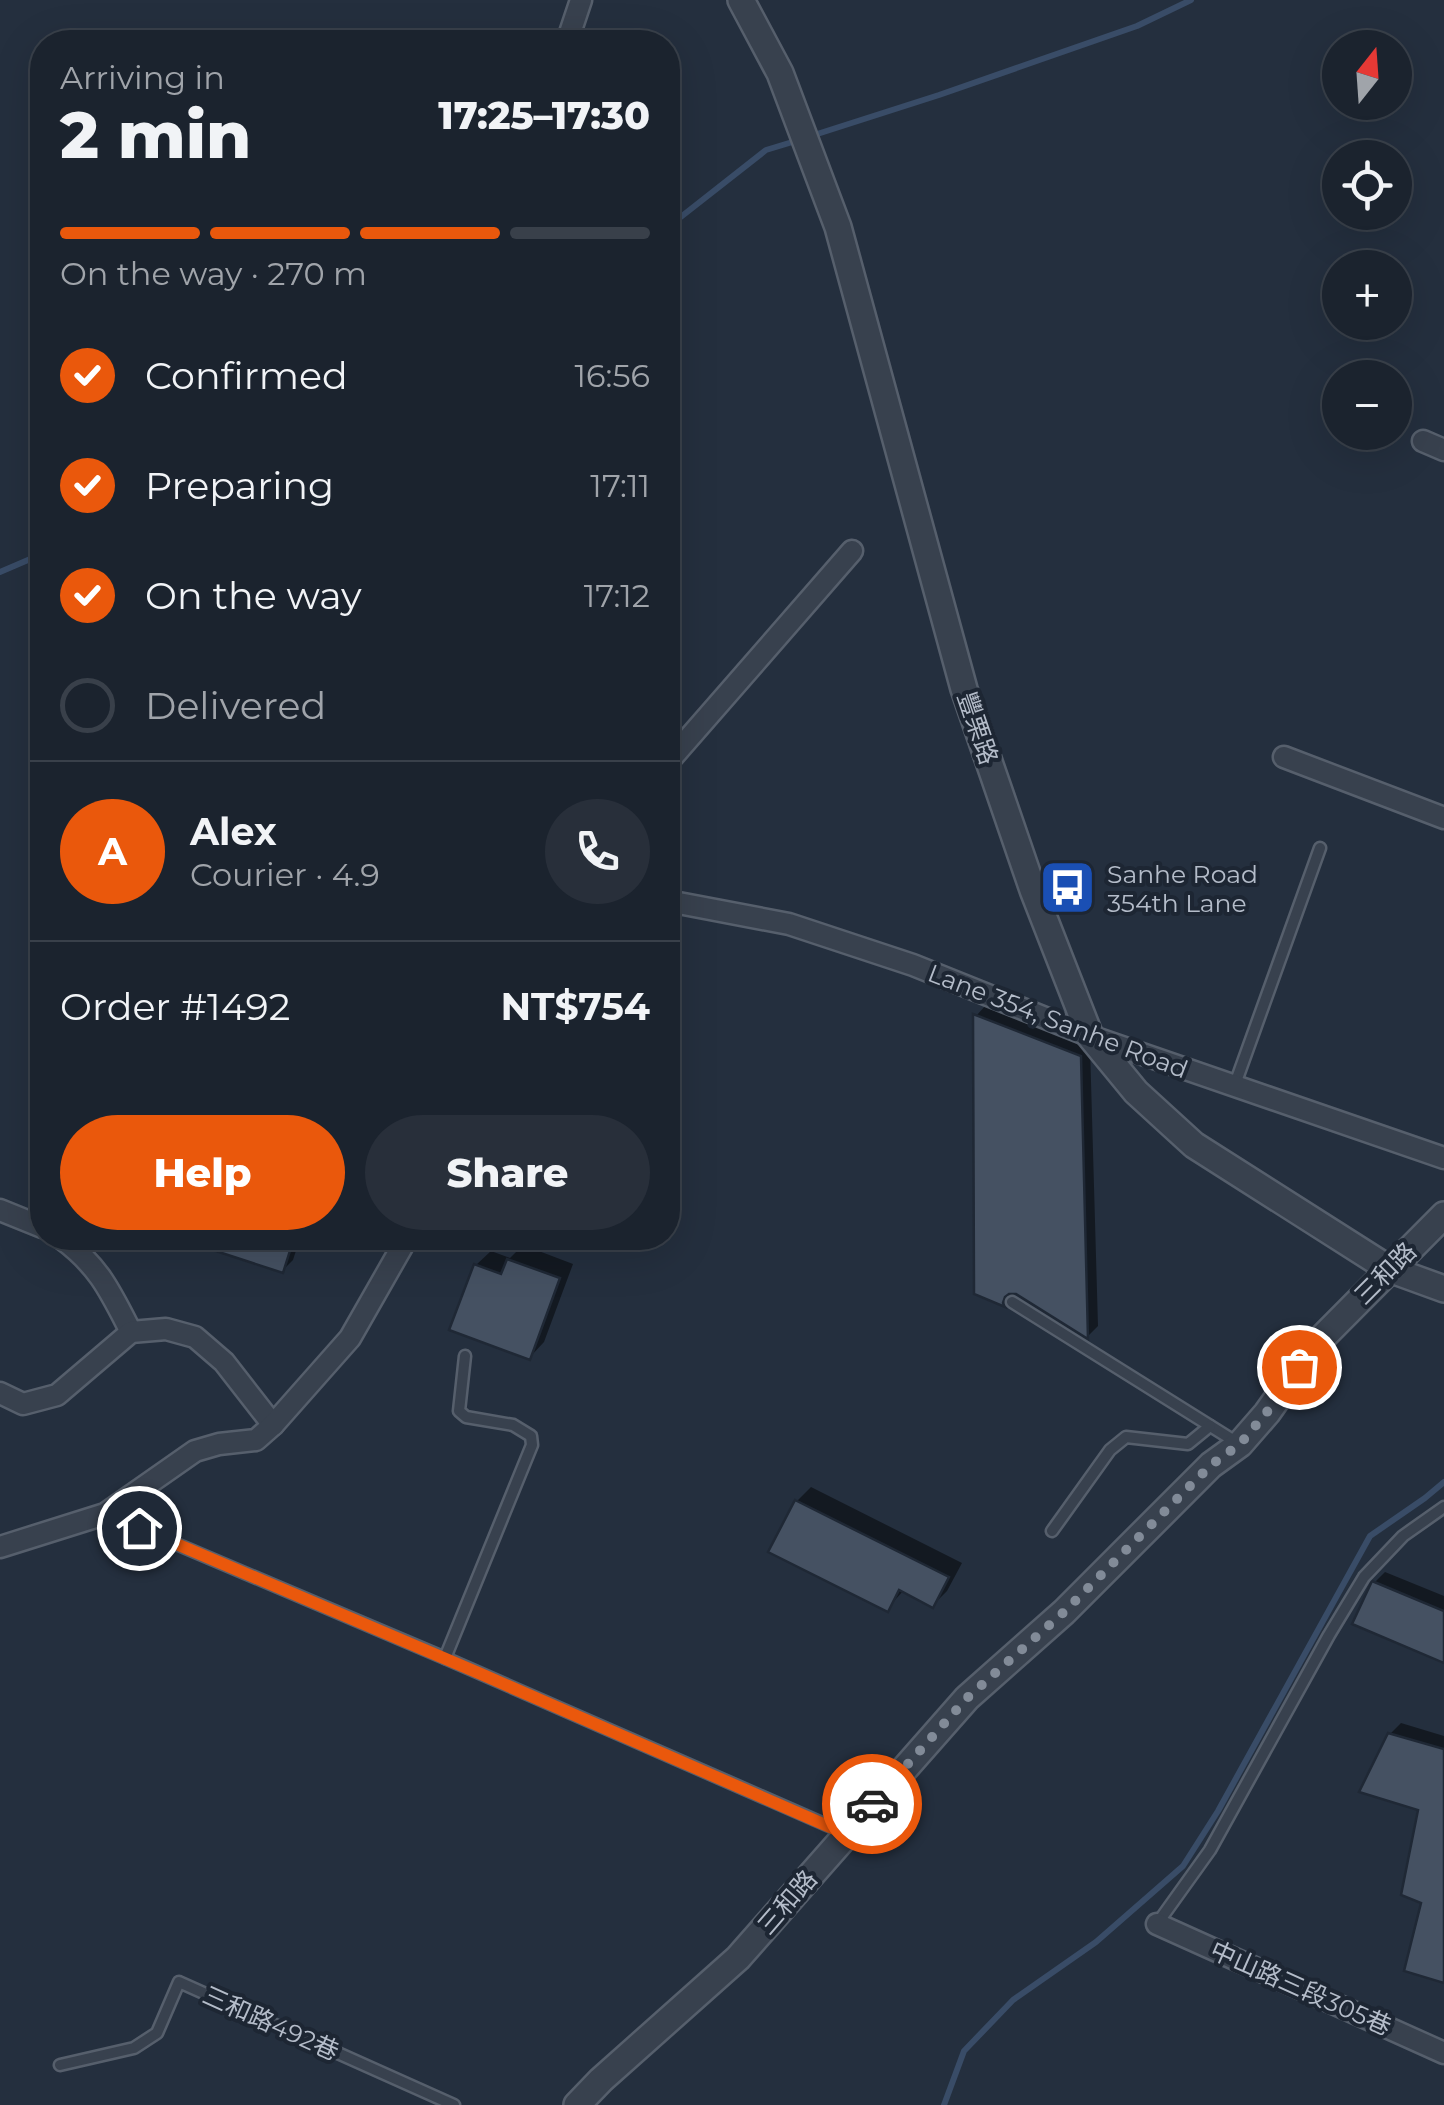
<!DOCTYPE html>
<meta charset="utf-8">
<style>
:root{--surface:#1b232e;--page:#282f3a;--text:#f1f3f6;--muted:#a0a4aa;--line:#39404a;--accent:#ea580c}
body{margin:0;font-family:Montserrat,"Noto Sans TC",sans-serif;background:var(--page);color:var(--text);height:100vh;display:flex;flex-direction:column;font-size:38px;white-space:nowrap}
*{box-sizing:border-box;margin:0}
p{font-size:32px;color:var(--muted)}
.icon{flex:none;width:55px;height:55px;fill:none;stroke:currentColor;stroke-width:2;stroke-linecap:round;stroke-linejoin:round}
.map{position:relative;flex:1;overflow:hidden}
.panel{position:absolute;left:30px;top:30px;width:650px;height:1220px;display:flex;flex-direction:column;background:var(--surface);border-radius:40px;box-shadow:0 10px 40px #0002,0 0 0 2px var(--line)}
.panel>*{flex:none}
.needle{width:65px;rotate:17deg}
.buttons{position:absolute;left:1322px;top:30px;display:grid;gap:20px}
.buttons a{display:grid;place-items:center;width:90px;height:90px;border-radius:50%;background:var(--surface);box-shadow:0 10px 40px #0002,0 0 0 2px var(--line);font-size:50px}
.pin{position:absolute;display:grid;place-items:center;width:85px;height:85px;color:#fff;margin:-42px;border:5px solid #fff;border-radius:50%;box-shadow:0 2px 10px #0007}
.courier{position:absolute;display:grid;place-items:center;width:100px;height:100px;margin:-50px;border:8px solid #ea580c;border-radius:50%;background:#fff;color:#222;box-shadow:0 2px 12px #0007}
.summary em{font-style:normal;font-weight:800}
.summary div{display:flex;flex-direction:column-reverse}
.summary{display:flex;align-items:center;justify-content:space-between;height:170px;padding:0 30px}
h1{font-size:65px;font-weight:800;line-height:75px}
.bar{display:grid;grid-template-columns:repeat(4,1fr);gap:15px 10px;align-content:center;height:120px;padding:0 30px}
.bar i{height:12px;border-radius:8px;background:var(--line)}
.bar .current{background:var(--accent)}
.bar p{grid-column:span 4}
.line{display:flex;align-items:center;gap:25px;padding:0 30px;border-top:2px solid var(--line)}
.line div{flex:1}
.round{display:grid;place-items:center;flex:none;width:105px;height:105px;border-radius:52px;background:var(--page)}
ol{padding:0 30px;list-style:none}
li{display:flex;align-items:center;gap:30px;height:110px}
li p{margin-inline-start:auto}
li .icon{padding:10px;border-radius:50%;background:var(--accent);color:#fff;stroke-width:4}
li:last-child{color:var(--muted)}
li i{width:55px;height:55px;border:5px solid var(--line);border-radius:50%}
.primary-button{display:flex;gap:20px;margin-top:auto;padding:20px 30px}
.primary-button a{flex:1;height:115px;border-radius:60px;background:var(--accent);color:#fff;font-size:40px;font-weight:800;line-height:115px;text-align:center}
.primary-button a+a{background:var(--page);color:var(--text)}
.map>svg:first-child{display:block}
</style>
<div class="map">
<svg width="1444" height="2105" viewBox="0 0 1444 2105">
<rect width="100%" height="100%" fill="#242f3e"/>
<!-- shadow -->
<g fill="#0007">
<path d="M986,1005L1090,1046L1098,1326L1088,1336L1013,1289L1014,1295L1005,1304L977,1292L976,1016Z"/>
<path d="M181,1238H300L293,1260L282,1271Z"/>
<path d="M523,1245L573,1264L544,1342L530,1357L476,1265L491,1251L510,1258Z"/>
<path d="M811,1487L962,1563L947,1591L933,1605L904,1590L887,1609L797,1501Z"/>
<path d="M1385,1572L1444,1596V1661L1374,1583Z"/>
<path d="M1401,1723L1444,1736V1980L1424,1902L1421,1808L1390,1734Z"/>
</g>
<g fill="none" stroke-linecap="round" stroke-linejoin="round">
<!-- stream -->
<g stroke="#394c67" stroke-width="6">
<path d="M811,136L939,95L1137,26L1191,0"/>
<path d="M668,227L766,150L799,140"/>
<path d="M0,572L42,554"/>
<path d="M944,2105L964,2051L1013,2000L1096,1942L1183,1866L1218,1811L1370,1536L1425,1498L1444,1482"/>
</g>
</g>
<!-- building -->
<g fill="#455162" stroke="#1f2835" stroke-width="2.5">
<path d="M973,1014L1081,1056L1088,1339L1016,1294H1009L1005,1297L1003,1303L1005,1307L974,1294Z"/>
<path d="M186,1238H294L283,1273L185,1241Z"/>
<path d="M507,1259L560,1278L530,1360L449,1330L474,1264L501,1274Z"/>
<path d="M795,1500L949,1577L933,1608L899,1590L888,1612L768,1552Z"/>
<path d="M1372,1581L1444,1611V1663L1352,1624Z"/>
<path d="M1388,1733L1444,1749V1983L1404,1971L1421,1903L1401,1895L1418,1810L1359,1792Z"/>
</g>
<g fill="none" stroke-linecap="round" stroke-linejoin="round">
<defs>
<g id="service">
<path d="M1234,1087L1320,848"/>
<path d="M1012,1302L1236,1442"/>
<path d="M108,1515L445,1658L845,1833"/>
<path d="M1052,1531L1110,1450L1126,1437L1188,1444L1210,1426"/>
<path d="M445,1658L532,1445L531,1436L513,1425L466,1417L459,1411L465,1356"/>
<path d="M1157,1924L1210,1850L1329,1635L1364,1577L1403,1536L1444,1507"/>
<path d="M60,2065L134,2048L157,2033L179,1982L454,2105"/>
</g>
<g id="minor">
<path d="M567,42L581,0"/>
<path d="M1423,441L1444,450"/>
<path d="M1284,757L1444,818"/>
<path d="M668,762L852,551"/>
<path d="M668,901L789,924L913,965L1090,1036L1444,1158"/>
<path d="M0,1210L42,1227"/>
<path d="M61,1238C99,1266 110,1291 131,1332"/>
<path d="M0,1393L23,1404L57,1395L131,1332L166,1329L195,1337L224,1362L273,1425"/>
<path d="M0,1547L105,1514L195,1451L219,1444L256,1440L273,1425L350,1338L407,1238"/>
<path d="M1157,1924L1444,2053"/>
</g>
<g id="tertiary">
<path d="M741,0L780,73L838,227L964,689L1033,890L1090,1036L1136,1092L1194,1145L1389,1269L1444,1289"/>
<path d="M577,2105L601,2080L738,1958L967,1698L1064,1612L1211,1465L1240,1444L1267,1413L1315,1345L1444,1215"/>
</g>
</defs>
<!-- service casing -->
<use href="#service" stroke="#565f6c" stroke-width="15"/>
<!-- minor casing -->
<use href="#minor" stroke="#565f6c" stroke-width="25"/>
<!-- tertiary casing -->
<use href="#tertiary" stroke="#565f6c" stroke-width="30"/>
<!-- service -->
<use href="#service" stroke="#38414e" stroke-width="10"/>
<!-- minor -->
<use href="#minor" stroke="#38414e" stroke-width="20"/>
<!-- tertiary -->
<use href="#tertiary" stroke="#38414e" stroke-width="25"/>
</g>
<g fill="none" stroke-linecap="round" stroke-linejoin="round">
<!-- done -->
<path stroke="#828b98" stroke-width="10" stroke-dasharray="0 18" d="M872,1804L967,1698L1064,1612L1211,1465L1240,1444L1267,1412L1299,1367"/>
<!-- route -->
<path stroke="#ea580c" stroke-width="12" d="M139,1528L481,1674L846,1834L872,1804"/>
</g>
<!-- icons -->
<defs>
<symbol id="bus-square" viewBox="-11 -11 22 22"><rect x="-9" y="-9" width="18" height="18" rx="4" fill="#1a4fb4" stroke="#1d2633"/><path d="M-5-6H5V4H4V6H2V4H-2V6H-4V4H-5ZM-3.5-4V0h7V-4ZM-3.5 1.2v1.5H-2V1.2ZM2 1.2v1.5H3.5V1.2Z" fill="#fff"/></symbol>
</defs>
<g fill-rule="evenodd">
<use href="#bus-square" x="1036" y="856" width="63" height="63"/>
</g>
<g text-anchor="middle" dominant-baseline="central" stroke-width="8" stroke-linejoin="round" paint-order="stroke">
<!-- street labels -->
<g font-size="25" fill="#b4bcc9" stroke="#1d2633">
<text transform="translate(978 728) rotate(71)">豐栗路</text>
<text transform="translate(1058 1021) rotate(21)">Lane 354, Sanhe Road</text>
<text transform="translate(1385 1273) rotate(-45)">三和路</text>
<text transform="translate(787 1902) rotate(-49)">三和路</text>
<text transform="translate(1301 1988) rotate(24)">中山路三段305巷</text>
<text transform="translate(271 2023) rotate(24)">三和路492巷</text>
</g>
<!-- poi labels -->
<g font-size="25" fill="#b4bcc9" stroke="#1d2633" text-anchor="start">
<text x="1107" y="874">Sanhe Road<tspan x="1107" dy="29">354th Lane</tspan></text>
</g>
</g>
</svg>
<div class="buttons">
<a><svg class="needle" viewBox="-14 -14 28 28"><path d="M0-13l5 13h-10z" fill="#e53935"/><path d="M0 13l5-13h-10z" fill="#a0a4aa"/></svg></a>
<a><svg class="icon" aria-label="locate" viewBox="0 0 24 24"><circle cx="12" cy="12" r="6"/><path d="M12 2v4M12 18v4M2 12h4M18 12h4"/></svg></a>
<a>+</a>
<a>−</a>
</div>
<div class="pin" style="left:1299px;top:1367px;background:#ea580c"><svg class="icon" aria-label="bag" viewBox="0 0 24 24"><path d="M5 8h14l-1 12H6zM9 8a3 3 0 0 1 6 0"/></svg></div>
<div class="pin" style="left:139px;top:1528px;background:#1f2937"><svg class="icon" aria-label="home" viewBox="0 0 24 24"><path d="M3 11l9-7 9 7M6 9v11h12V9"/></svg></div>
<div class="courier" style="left:872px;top:1804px"><svg class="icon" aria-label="car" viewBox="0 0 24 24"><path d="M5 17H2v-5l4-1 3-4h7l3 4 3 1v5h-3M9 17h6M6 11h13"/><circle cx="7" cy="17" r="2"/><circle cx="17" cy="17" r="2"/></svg></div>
<section class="panel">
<div class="summary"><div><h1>2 min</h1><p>Arriving in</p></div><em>17:25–17:30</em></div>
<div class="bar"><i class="current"></i><i class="current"></i><i class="current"></i><i></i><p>On the way · 270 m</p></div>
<ol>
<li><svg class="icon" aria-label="check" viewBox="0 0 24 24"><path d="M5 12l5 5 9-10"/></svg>Confirmed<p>16:56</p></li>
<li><svg class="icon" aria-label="check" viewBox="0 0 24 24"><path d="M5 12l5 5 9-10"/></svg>Preparing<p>17:11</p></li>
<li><svg class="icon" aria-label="check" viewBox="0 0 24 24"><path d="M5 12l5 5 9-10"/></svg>On the way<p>17:12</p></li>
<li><i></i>Delivered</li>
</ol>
<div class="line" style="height:180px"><b class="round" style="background:var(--accent);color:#fff">A</b><div><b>Alex</b><p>Courier · 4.9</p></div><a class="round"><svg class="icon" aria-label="phone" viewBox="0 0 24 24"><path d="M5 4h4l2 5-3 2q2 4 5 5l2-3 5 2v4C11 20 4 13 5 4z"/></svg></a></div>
<div class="line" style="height:130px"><div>Order #1492</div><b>NT$754</b></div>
<div class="primary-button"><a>Help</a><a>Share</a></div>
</section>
</div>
